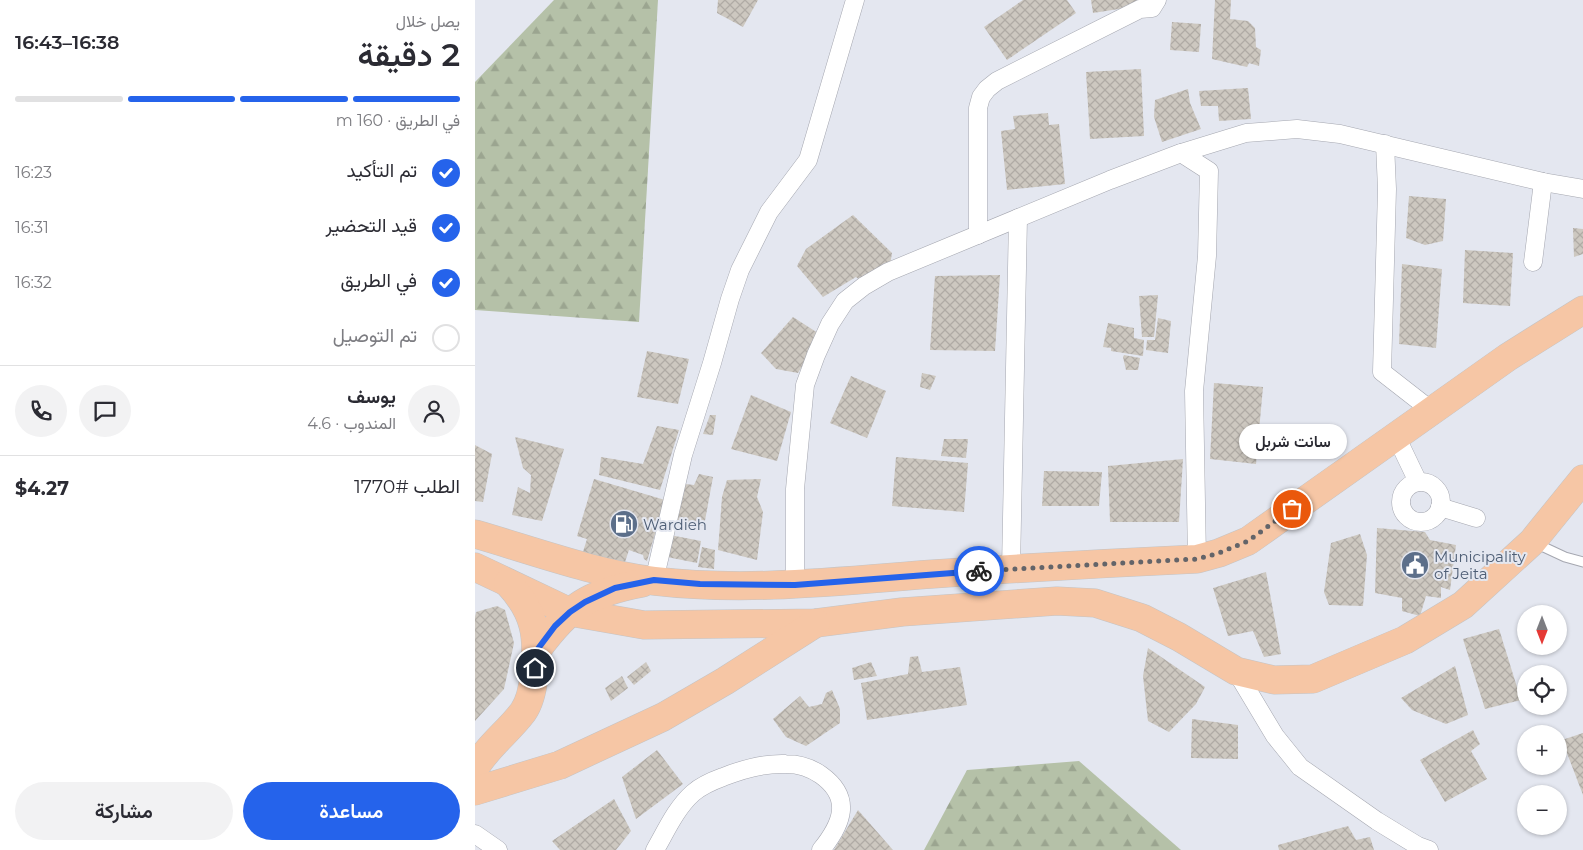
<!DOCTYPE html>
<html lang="ar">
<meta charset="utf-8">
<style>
:root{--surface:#fff;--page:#f2f2f3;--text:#2b2b33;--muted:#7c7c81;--line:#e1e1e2;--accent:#2563eb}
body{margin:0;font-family:Montserrat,Vazirmatn,sans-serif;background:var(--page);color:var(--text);direction:rtl;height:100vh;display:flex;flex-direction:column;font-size:19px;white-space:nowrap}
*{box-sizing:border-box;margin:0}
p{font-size:16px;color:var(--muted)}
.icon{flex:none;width:28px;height:28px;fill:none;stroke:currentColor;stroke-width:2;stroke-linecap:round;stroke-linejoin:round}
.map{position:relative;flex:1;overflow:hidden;direction:ltr}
.drawer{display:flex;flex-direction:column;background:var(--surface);width:475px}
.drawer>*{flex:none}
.needle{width:32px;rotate:180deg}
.controls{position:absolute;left:1042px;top:605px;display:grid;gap:10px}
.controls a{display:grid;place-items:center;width:50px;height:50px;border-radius:50%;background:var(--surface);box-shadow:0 1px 4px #0004;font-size:25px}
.pin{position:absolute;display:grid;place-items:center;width:42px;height:42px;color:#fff;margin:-21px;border:2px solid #fff;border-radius:50%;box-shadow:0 1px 5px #0007}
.courier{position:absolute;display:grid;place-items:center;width:50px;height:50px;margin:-25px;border:4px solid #2563eb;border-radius:50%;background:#fff;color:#222;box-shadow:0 1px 6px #0007}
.bubble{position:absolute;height:35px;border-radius:18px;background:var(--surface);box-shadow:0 1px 4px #0004;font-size:16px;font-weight:600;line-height:35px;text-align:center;direction:rtl}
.overview em{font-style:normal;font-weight:600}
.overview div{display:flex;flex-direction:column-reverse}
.overview{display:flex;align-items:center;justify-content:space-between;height:85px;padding:0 15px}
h1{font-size:32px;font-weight:600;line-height:38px}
.bar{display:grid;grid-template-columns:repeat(4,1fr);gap:8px 5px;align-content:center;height:60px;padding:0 15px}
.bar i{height:6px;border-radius:4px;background:var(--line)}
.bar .on{background:var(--accent)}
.bar p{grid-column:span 4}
.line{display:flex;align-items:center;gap:12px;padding:0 15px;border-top:1px solid var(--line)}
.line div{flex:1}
.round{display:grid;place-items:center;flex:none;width:52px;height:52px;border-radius:26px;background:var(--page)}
ol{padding:0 15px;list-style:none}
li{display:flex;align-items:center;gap:15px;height:55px}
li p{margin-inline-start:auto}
li .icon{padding:5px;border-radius:50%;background:var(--accent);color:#fff;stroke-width:4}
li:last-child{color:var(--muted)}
li i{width:28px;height:28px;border:2px solid var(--line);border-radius:50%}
.action{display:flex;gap:10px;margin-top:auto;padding:10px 15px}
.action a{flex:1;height:58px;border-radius:30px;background:var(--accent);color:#fff;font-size:20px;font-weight:600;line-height:58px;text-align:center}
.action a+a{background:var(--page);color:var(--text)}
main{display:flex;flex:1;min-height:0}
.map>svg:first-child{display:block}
</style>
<main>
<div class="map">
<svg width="1108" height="850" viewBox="0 0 1108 850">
<defs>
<pattern id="forest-firs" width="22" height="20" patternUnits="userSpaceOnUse" patternTransform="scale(1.25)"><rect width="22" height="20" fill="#b5c1a8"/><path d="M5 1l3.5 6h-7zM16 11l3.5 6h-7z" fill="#9ba590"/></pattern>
<pattern id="building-cross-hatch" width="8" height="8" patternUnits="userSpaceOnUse" patternTransform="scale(1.25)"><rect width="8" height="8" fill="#cdc8c0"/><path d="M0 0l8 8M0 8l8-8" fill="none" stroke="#b0aba5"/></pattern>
</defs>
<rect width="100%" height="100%" fill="#e4e7f0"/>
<!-- forest -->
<g fill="url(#forest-firs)">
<path d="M79,0H183L164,322L0,310V82Z"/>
<path d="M604,761L706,850H449L492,770Z"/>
</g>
<!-- building -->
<g fill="url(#building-cross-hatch)">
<path d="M243,0H283L268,27L242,13Z"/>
<path d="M548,0H592L601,13L532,60L509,27Z"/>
<path d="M616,0H676V4L618,13Z"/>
<path d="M740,0H756L755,19L773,21L780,28L781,47L786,50L784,66L774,63L772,67L737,59Z"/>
<path d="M697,22L726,24L724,52L695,50Z"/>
<path d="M666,69L669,136L615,139L611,72Z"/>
<path d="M773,88L776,119L744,121L743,106H726L724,91Z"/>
<path d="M713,89L715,103L726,129L687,142L679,117L680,100Z"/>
<path d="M573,113L574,125L584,124L590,184L532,190L526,131L540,129L538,116Z"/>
<path d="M934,196L971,199L968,241L950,245L931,238Z"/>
<path d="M378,215L417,253L415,265L387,282L381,277L348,297L322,266L331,249Z"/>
<path d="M1098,228L1108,229V254L1099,257Z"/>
<path d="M990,250L1038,253L1035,306L988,303Z"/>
<path d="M927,264L967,269L961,348L924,344Z"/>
<path d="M525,275L520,351L455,350L460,276Z"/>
<path d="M683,295L679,337H667L664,296Z"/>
<path d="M318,317L346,335L323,373L301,369L286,353Z"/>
<path d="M683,318L696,321L693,353L671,350L672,340H680Z"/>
<path d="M633,323L659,328V338L669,340L668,356L636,351V348L628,347Z"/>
<path d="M172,351L214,359L203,404L162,397Z"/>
<path d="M649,355L665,358L663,370H651L648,357Z"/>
<path d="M447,373L461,376L455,390L445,387Z"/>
<path d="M376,376L411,391L392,438L355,423Z"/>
<path d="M739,383L788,387L781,464L735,459Z"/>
<path d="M276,395L316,412L302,461L256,449Z"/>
<path d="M235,415H241L238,435L228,434Z"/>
<path d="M182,426L204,430L185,490L124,475L126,457L168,464Z"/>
<path d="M40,437L89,449L67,521L37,515L43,487L55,493L56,475L48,468Z"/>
<path d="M469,439H493L491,458L466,456Z"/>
<path d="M0,445L17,454L8,502L0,501Z"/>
<path d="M421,457L493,463L489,512L417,506Z"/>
<path d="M708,459L704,522H635L633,466Z"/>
<path d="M569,471L627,472L624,506H567Z"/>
<path d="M224,474L238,477L229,526L199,519L210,484L219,485Z"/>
<path d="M119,479L190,500L172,561L169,559L168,555L154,550L147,571L106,558L112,539L102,536Z"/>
<path d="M286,479L282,497L288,512L282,560L243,550L247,497L252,480Z"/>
<path d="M902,528L950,532L955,540L981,545L975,590L966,587V598L951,596L945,616L927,611V598L900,593Z"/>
<path d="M885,534L892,555L888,606L854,605L849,592L856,543Z"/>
<path d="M195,535L226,541L222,563L192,557Z"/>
<path d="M227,547L240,550L239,569L223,567Z"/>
<path d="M791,572L806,654L789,657L778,631L753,636L738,588Z"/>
<path d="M22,606L30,610L39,643L29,689L0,721V617L1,612Z"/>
<path d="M1024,629L1046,700L1010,709L988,639Z"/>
<path d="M673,648L730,687L721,704L694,732L673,721L668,676Z"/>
<path d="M443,656L447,672L485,667L492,705L392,720L386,683L433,674L435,657Z"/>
<path d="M171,662L176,671L159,685L152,677Z"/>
<path d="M396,662L402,676L379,680L377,668Z"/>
<path d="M980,666L993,715L971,724L937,710L926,698Z"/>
<path d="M147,676L153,688L136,701L130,688Z"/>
<path d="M357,690L365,709V723L331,746L311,737L298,719L325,696L334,707L347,704L351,693Z"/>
<path d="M717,719L763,725V759L716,758Z"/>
<path d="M998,730L1005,744L996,751L1012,779L970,802L945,760Z"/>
<path d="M1108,733V795L1087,740Z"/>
<path d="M182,750L208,784L161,819L147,777Z"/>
<path d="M139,799L156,831L141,850H85L77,841Z"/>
<path d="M383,810L418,850H359Z"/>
<path d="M873,826L881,840L895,837L899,850H804L803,845Z"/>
</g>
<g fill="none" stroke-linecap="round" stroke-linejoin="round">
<defs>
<path id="lane" d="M1060,543L1090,557L1108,562"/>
<g id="street">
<path d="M910,144L912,189L907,372L957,411"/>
<path d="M706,153L734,171L732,256L719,391L722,559"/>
<path d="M503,235V108L506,97L512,89L522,81L665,9L677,8L682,0"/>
<path d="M1058,262L1068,182"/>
<path d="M921,436L943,482"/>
<circle cx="946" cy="502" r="20"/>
<path d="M965,507L1001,518"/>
<path d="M536,568L543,218"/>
<path d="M179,581L208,455L237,363L255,299L265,270L294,212L333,160L380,0"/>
<path d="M320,585V489L330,385L341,355L355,324L370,301L389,286L413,272L635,180L706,153L771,133L822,129L865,134L1068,182L1108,189"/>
<path d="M761,671L800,736L825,767L902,821L943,846L954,850"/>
<path d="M0,834L23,850"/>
<path d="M180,850C191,831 201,808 218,793C227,785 237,781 248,777C268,769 289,763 311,764C324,764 336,768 346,775C378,798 367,824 346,850"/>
</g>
<g id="highway">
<path d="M0,534C59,551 118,573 179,581C272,592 366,581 458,574C546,568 634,563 722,559L744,553L773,541L1033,357L1108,310"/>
<path d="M0,567L95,612L169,625L341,623L427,612L582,601L620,603L667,618L704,637L761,671L799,680L838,679L930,640L988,605L1057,542L1108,479"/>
<path d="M62,650C94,606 114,593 167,583"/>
<path d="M0,768C12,747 34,731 48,712C55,702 58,686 59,675C64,636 60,612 33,583"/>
<path d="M0,791L85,765L188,717L250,681L341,623"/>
</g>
</defs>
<!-- lane casing -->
<use href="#lane" stroke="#a5a7b0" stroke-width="11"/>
<!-- street casing -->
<use href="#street" stroke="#a5a7b0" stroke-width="19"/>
<!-- highway casing -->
<use href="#highway" stroke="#c4c4c5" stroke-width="29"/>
<!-- lane -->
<use href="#lane" stroke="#fff" stroke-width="9"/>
<!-- street -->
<use href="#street" stroke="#fff" stroke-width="18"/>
<!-- highway -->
<use href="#highway" stroke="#f6c6a5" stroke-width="28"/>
</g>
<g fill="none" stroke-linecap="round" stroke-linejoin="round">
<!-- done -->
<path stroke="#636469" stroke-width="5" stroke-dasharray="0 9" d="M504,571L722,559L744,553L773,541L817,509"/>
<!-- route -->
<path stroke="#2563eb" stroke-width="6" d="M60,668L62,650L80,626L95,612L110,602L140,588L179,580L225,584L320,585L504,571"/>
</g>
<!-- icons -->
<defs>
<symbol id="fuel-disc" viewBox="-11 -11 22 22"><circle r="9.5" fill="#5c6f8a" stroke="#e4e7f0"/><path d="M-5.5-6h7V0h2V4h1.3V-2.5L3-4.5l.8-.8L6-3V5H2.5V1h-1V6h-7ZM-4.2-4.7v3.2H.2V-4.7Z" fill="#fff"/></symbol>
<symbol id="civic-disc" viewBox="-11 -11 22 22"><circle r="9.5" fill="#5c6f8a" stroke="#e4e7f0"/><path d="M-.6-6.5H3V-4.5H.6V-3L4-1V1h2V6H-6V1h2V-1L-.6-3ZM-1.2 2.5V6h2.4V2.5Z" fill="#fff"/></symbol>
</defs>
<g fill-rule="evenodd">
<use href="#fuel-disc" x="133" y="508" width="32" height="32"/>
<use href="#civic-disc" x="924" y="549" width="32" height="32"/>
</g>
<g text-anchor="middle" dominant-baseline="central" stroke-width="4" stroke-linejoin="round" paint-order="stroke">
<!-- service labels -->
<g font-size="15" fill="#4e5e75" stroke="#e4e7f0" text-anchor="start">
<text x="168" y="524">Wardieh</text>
<text x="959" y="556">Municipality<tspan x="959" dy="17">of Jeita</tspan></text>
</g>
</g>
</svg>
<div class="controls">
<a><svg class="needle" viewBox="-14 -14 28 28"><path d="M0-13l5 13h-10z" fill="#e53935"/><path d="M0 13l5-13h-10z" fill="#7c7c81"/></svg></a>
<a><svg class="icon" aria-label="locate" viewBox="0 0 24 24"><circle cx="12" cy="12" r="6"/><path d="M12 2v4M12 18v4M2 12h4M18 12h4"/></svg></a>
<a>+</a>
<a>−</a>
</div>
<div class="pin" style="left:817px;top:509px;background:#ea580c"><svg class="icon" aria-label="bag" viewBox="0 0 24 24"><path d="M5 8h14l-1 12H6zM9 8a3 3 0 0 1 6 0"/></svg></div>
<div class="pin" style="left:60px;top:668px;background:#1f2937"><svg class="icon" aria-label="home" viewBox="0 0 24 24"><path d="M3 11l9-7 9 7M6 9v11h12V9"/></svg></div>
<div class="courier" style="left:504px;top:571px"><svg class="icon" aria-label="bike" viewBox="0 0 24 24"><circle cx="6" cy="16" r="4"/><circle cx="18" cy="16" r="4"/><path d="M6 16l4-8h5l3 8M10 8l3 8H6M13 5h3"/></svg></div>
<div class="bubble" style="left:764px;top:424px;width:108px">سانت شربل</div>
</div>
<section class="drawer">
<div class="overview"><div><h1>2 دقيقة</h1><p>يصل خلال</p></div><em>16:38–16:43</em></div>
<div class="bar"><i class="on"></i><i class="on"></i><i class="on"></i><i></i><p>في الطريق · 160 m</p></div>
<ol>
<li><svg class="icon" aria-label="check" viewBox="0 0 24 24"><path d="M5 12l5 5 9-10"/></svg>تم التأكيد<p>16:23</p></li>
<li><svg class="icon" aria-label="check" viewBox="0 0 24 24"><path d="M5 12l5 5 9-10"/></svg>قيد التحضير<p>16:31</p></li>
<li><svg class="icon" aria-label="check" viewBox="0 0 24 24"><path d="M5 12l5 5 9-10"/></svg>في الطريق<p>16:32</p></li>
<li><i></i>تم التوصيل</li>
</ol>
<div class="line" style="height:90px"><a class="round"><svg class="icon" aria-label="person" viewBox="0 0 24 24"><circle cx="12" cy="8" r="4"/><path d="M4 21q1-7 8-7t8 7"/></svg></a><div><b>يوسف</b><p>المندوب · 4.6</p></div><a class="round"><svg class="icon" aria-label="chat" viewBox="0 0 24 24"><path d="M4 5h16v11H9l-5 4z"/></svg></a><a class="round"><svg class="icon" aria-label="phone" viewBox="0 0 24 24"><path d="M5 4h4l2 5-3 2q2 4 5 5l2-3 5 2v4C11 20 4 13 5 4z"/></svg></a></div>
<div class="line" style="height:65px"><div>الطلب #1770</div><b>$4.27</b></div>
<div class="action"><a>مساعدة</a><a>مشاركة</a></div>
</section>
</main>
